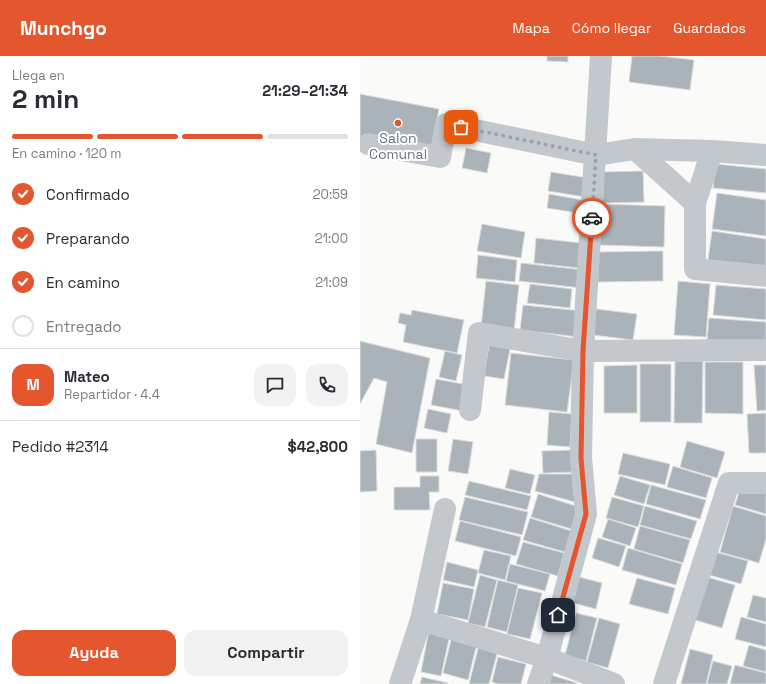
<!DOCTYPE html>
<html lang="es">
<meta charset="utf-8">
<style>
:root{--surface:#fff;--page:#f2f2f3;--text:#2b2b33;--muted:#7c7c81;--line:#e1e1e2;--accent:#e4572e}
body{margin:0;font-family:"Space Grotesk",sans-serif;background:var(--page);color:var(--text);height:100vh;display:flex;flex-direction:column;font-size:15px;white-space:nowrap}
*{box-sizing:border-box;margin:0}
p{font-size:13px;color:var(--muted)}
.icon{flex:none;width:22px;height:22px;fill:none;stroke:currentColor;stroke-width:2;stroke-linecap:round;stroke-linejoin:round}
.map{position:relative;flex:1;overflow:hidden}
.drawer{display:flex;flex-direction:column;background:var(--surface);width:360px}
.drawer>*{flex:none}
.pin{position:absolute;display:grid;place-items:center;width:34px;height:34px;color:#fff;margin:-17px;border-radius:8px;box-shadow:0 2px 6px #0006}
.courier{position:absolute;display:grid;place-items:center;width:40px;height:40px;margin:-20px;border:3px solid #e4572e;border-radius:50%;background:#fff;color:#222;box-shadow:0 1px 5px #0007}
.overview em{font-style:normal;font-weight:700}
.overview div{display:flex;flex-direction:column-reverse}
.overview{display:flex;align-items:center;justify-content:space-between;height:68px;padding:0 12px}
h1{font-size:26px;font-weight:700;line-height:30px}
.bar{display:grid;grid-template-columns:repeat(4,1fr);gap:6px 4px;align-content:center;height:48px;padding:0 12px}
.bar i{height:5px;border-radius:3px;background:var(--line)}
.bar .current{background:var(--accent)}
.bar p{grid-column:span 4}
.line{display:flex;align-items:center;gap:10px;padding:0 12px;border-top:1px solid var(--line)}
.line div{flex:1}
.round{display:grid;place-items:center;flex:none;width:42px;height:42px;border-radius:12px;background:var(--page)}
ol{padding:0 12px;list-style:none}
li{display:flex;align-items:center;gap:12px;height:44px}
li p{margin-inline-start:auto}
li .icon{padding:4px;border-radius:50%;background:var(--accent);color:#fff;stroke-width:4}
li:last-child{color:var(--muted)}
li i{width:22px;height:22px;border:2px solid var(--line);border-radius:50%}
.button{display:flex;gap:8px;margin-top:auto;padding:8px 12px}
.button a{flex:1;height:46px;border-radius:12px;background:var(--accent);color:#fff;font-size:16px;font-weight:700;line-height:46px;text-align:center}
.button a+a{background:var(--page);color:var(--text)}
header{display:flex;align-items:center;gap:24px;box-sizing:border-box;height:56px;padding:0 20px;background:var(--accent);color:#fff}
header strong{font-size:19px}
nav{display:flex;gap:22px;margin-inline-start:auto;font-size:14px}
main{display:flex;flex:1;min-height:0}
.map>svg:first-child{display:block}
</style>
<header>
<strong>Munchgo</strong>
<nav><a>Mapa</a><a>Cómo llegar</a><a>Guardados</a></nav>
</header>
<main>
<section class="drawer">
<div class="overview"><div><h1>2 min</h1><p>Llega en</p></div><em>21:29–21:34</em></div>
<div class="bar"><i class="current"></i><i class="current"></i><i class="current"></i><i></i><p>En camino · 120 m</p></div>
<ol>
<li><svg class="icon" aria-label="check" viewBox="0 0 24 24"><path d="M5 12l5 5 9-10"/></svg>Confirmado<p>20:59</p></li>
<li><svg class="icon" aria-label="check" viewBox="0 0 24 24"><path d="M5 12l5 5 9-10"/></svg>Preparando<p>21:00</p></li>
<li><svg class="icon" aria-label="check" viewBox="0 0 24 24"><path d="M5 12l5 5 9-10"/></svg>En camino<p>21:09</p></li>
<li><i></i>Entregado</li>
</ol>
<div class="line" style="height:72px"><b class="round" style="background:var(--accent);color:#fff">M</b><div><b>Mateo</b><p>Repartidor · 4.4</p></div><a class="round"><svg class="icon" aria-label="chat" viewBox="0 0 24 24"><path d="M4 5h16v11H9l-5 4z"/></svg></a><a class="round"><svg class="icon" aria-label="phone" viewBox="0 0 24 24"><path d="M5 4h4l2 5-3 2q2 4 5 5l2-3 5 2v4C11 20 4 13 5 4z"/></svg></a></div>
<div class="line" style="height:52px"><div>Pedido #2314</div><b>$42,800</b></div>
<div class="button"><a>Ayuda</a><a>Compartir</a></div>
</section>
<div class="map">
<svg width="406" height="628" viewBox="0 0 406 628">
<rect width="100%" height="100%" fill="#fafaf8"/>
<!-- building -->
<g fill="#aab3b9" stroke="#dcdcda">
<path d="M187,0H208V6L187,5Z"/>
<path d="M272,0H300L334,4L330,34L269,26Z"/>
<path d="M0,38L79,53L71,94L0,81Z"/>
<path d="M106,92L131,97L127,117L102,112Z"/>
<path d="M355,108L406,113V137L353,132Z"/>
<path d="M283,115L284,146L243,147L242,116Z"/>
<path d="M191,116L228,122L225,141L188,135Z"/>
<path d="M357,137L406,144V180L352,173Z"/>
<path d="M189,138L228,145L225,158L187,152Z"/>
<path d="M239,148L305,150L304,191L239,189Z"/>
<path d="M122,168L165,176L161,202L117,195Z"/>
<path d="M352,175L406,183V212L348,204Z"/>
<path d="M176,182L221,187L219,212L174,207Z"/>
<path d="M303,195V225L238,226V196Z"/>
<path d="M118,199L157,204L155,226L116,222Z"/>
<path d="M161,207L224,214L222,232L159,225Z"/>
<path d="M126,225L159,229L154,275L121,271Z"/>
<path d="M318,225L350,228L346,281L314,279Z"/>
<path d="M170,228L212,233L210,252L167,247Z"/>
<path d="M356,229L406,233V264L353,259Z"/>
<path d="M163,249L222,255L219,281L160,274Z"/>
<path d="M236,253L277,258L273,284L233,279Z"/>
<path d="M52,254L104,264L97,297L43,286L46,269L38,267L40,257L51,259Z"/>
<path d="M349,262L406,266V289L347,285Z"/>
<path d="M0,285L70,302L52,397L16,388L27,326L14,322L0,348Z"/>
<path d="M129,289L150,293L144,323L124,320Z"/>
<path d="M85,295L102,299L96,325L79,321Z"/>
<path d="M151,297L214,304L207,356L145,349Z"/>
<path d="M315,305H343L342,367H314Z"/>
<path d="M345,306H383V358L345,357Z"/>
<rect x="280" y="308" width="31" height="58"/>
<path d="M277,309V357H244V310Z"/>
<path d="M394,309H406V354L397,355Z"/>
<path d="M76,323L108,329L103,355L71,349Z"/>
<path d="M68,353L91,358L87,377L64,372Z"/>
<path d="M189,356L212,358L210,391L187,389Z"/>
<path d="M406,357V397H389L387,358Z"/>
<rect x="56" y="383" width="21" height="33"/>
<path d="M93,383L113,386L108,418L88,415Z"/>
<path d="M327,385L365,396L357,422L320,411Z"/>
<path d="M16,394L17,435L0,436V395Z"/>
<path d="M213,394L214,416L183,417L182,395Z"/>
<path d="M263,397L310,408L305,429L258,418Z"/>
<path d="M313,410L352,422L346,442L307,431Z"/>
<path d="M150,413L175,419L170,438L145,432Z"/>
<path d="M179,418H215V446L175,435Z"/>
<path d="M60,420H79V436H69L70,454H34V431H60Z"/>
<path d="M260,420L290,429L284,448L254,439Z"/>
<path d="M109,425L171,440L167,454L105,439Z"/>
<path d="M291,429L346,444L340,463L286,448Z"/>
<path d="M381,430L406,437V458L375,449Z"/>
<path d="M178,438L222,452L215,474L171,461Z"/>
<path d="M105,441L168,456L162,479L99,464Z"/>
<path d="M252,441L284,450L278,471L246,462Z"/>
<path d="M285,450L337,465L331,483L280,469Z"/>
<path d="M373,450L406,460V483L399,507L360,496Z"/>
<path d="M170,462L215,476L208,497L163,484Z"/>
<path d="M248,463L276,472L270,490L242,481Z"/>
<path d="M100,465L161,481L156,500L95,485Z"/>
<path d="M280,470L330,484L323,507L274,493Z"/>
<path d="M238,482L266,490L259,511L232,502Z"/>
<path d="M163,486L204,497L198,520L156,508Z"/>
<path d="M268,492L322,508L316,529L262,514Z"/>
<path d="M124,494L151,500L145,524L118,517Z"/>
<path d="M352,495L388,505L381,528L346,518Z"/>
<path d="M87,506L118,514L114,531L83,524Z"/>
<path d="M150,508L190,518L185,535L146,525Z"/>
<path d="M120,519L137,524L125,571L108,567Z"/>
<path d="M219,521L242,527L236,553L213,547Z"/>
<path d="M347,521L375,529L362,572L335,564Z"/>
<path d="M277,522L315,532L308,558L269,548Z"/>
<path d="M138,524L158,529L147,576L127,571Z"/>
<path d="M83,527L114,533L108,564L77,558Z"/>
<path d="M158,532L182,537L170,583L147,578Z"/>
<path d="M393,539L406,542V566L387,561Z"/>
<path d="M216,557L237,562L226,605L205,599Z"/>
<path d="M381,561L406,568V591L375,583Z"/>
<path d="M239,562L260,568L248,612L227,606Z"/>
<path d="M69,574L90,578L81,620L61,616Z"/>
<path d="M92,580L117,587L108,624L83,617Z"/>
<path d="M119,589L138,594L129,628H109Z"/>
<path d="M389,589L406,594V616L383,610Z"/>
<path d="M330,593L353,599L346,628H321Z"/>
<path d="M138,601L166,608L161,628H138L132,626Z"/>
<path d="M353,605L372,610L367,628H347Z"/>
<path d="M375,609L406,617V628H370Z"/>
<path d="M191,619L217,627L216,628H188Z"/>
<path d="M62,621L88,627V628H60Z"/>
</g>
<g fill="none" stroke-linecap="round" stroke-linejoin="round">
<!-- minor -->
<g stroke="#c3c8cc" stroke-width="22">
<path d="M8,88L80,101L86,68L236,99L275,93L352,95L406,99"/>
<path d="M275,93L335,147"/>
<path d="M352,95L335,147V213L406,220"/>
<path d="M110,354L119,277L223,295L406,294"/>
<path d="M61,564L187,602L254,628"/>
<path d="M40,628L61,564L85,453"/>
<path d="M178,628L187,602L226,458L221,402L223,295L241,0"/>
<path d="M304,628L369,427H406"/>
</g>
</g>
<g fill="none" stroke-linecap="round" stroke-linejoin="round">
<!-- done -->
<path stroke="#99a4ac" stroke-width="4" stroke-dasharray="0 7.2" d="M101,71L236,99L232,162"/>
<!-- route -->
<path stroke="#e4572e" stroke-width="5" d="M198,559L226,458L221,402L223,295L232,162"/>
</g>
<!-- markers -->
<circle fill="#e4572e" stroke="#fff" stroke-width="1.5" cx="38" cy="67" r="4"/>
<g text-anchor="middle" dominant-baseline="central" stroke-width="4" stroke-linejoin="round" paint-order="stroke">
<!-- poi labels -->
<g font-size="14" fill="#657683" stroke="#fff">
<text x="38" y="82">Salon<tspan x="38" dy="16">Comunal</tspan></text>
</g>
</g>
</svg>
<div class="pin" style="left:101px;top:71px;background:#ea580c"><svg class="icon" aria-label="bag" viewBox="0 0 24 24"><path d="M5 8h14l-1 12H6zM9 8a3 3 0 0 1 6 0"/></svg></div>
<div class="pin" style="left:198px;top:559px;background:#1f2937"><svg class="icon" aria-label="home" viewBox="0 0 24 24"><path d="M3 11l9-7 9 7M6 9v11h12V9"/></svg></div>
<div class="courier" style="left:232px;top:162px"><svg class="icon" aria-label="car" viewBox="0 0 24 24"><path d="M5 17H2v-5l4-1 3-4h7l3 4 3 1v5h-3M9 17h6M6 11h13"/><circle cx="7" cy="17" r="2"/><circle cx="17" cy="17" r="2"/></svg></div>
</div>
</main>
